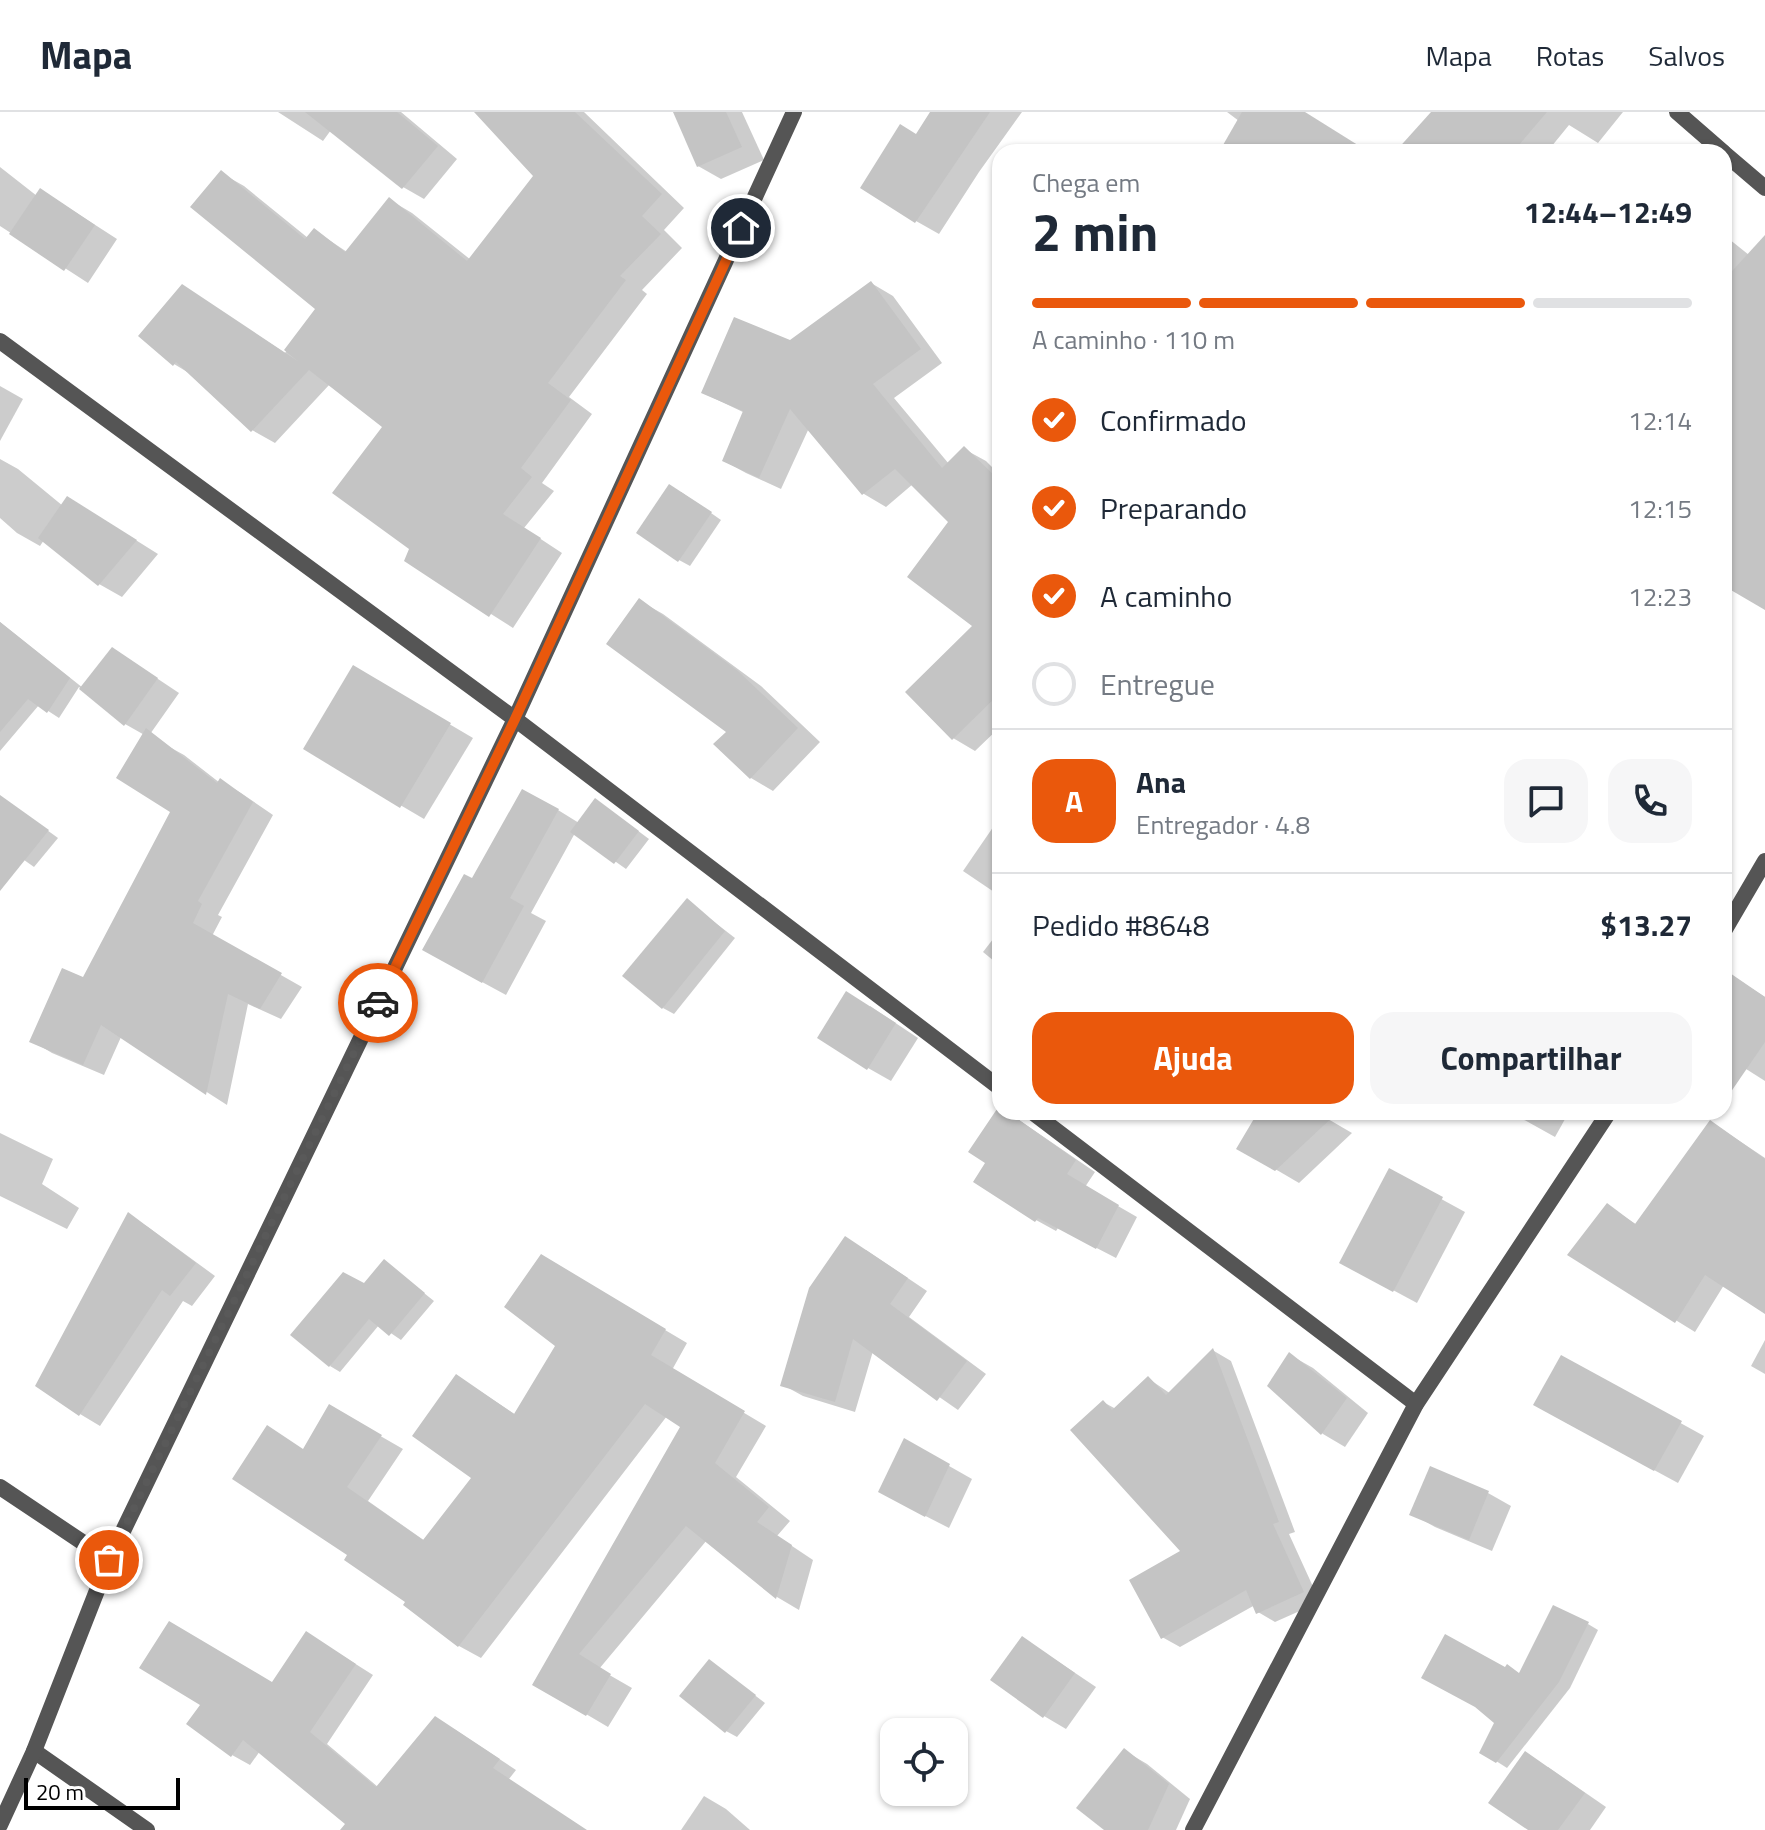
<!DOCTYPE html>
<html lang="pt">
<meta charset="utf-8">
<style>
:root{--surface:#fff;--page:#f6f6f7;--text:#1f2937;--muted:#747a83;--line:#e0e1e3;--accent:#ea580c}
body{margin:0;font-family:"Titillium Web",sans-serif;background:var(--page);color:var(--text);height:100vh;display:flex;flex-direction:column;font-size:30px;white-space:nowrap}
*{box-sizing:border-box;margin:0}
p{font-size:26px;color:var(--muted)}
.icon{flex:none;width:44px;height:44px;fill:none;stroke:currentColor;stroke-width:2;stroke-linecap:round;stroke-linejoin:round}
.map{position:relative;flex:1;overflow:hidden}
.panel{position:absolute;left:992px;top:32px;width:740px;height:976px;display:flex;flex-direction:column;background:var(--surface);border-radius:24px;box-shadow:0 2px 6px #0004}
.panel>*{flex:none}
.tools{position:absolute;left:880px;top:1606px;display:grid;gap:16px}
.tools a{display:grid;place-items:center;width:88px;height:88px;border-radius:16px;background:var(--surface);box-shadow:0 2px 6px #0004;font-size:40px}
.scale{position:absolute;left:24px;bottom:20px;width:156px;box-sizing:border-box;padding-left:8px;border:4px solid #000;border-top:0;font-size:22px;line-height:28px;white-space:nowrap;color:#000;-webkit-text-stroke:6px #fff;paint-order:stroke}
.pin{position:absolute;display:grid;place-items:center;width:68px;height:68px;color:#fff;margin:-34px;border:4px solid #fff;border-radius:50%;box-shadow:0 2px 8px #0007}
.courier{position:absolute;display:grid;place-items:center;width:80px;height:80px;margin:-40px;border:6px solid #ea580c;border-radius:50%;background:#fff;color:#222;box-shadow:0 2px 10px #0007}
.headline em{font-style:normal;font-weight:700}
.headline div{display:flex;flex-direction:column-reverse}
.headline{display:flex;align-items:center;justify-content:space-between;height:136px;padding:0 40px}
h1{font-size:52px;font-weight:700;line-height:60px}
.bar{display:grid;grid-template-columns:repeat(4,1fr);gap:12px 8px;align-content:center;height:96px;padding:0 40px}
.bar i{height:10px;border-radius:6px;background:var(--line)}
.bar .on{background:var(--accent)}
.bar p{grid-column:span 4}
.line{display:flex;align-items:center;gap:20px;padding:0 40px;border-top:2px solid var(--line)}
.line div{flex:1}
.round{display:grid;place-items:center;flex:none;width:84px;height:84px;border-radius:24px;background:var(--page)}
ol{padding:0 40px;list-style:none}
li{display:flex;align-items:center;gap:24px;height:88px}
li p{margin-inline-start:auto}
li .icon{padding:8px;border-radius:50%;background:var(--accent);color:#fff;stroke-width:4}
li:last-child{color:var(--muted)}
li i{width:44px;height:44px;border:4px solid var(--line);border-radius:50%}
.primary-button{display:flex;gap:16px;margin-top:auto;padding:16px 40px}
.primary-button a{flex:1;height:92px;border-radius:24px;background:var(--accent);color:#fff;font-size:32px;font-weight:700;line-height:92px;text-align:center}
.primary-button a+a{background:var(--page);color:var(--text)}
header{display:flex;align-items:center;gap:48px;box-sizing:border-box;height:112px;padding:0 40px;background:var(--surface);border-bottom:2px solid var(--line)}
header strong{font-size:38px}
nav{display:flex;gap:44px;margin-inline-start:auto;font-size:28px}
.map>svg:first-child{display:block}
</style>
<header>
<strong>Mapa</strong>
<nav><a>Mapa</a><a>Rotas</a><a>Salvos</a></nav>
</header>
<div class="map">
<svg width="1765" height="1718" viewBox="0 0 1765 1718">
<rect width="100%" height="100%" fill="#fff"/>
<!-- shadow -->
<g fill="#0003">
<path d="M278,0H401L457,47L424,87L403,75L331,18L323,29Z"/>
<path d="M491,0H584L684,96L664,118L682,136L642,178L647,182L569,285L592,302L542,371L554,379L524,416L562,441L513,516L407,449L412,436L385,314L330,272L275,331L252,318L194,264L174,252L183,174L285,241L317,197L221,61L244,74L308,126L314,118L347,140L390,88L412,101L471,148L536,64Z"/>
<path d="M675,0H742L764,48L721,67L698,54Z"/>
<path d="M933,0H1022L979,60L939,122L916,109L917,24Z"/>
<path d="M1227,0H1303L1355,40H1221L1239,9Z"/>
<path d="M1433,0H1623L1598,31L1569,13L1547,40H1424Z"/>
<path d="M0,55L37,84L41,78L117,127L88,171L0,114Z"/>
<path d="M1724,123L1749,143L1765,126V351L1724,390Z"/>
<path d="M871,171L893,184L942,251L894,286L949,352L964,337L986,349L1000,363V615L975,639L953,626L975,514L951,409L913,372L886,395L864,382L809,316L781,377L746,361L724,349L745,301L703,281L790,230Z"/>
<path d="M0,274L23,287L0,329Z"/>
<path d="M0,347L18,357L63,394L91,400L158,442L122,485L99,472L44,428L40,434L17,421L0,406Z"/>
<path d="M681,380L721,408L690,454L679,448Z"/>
<path d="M640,489L663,502L761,574L820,630L773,679L751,666L729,619Z"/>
<path d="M0,510L83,576L113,537L179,581L148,625L125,612L79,575L59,606L39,593L0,639Z"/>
<path d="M354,556L473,626L424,707L305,637Z"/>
<path d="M164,632L184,643L220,671L221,669L241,681L273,703L218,803L222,805L212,824L302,875L281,907L248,892L227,993L121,925L104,963L52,941L32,929L84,867L173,699Z"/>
<path d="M0,684L58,726L34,755L0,731Z"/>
<path d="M606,695L649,727L626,757L575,721L531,801L546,809L506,883L447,851L472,768L558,698L579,711Z"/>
<path d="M1000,705V784L963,759Z"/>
<path d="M687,789L735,826L674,902L663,896Z"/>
<path d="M1000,818V854L983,840Z"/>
<path d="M1724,859L1765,885V969L1724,943Z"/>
<path d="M870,894L918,926L891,969L868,956Z"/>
<path d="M1000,997V1000L1019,1008L1095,1060L1085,1075L1137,1105L1116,1146L1058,1116L1056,1119L1036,1108L988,1050L971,1040Z"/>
<path d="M1261,1000H1316L1352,1021L1299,1071L1239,1036Z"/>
<path d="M1510,1000H1569L1555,1025Z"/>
<path d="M1711,1010L1765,1046V1200L1724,1173L1695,1220L1570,1143L1607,1093L1637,1113Z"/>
<path d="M0,1021L53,1047L42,1072L79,1096L67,1117L0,1084Z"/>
<path d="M1390,1059L1465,1100L1417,1191L1365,1163Z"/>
<path d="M128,1103L148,1115L215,1164L192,1194L183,1189L100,1314L80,1302Z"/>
<path d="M866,1138L927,1179L909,1205L986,1262L958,1298L873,1239L855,1300L803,1284L783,1273Z"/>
<path d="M542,1145L687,1231L672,1258L766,1314L736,1365L790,1409L777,1424L813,1448L799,1498L777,1485L707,1428L599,1557L632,1576L608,1615L535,1572L683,1315L667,1304L481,1546L459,1534L406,1492L408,1490L350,1443L304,1339L330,1295L403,1337L368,1389L425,1429L474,1365L457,1264L516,1303L558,1234Z"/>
<path d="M385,1150L434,1189L401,1228L379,1213L340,1260L330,1254L364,1174Z"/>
<path d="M1765,1228V1262L1751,1254Z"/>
<path d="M1214,1239L1231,1249L1295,1420L1289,1422L1320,1490L1275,1510L1258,1500L1255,1493L1180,1535L1162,1525L1184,1439L1103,1290L1116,1297L1149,1267L1171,1282Z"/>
<path d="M1290,1243L1313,1256L1368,1301L1345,1335L1323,1322L1269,1274Z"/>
<path d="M1561,1245L1704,1324L1678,1371L1558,1306Z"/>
<path d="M905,1329L972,1367L949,1416L904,1393Z"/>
<path d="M1488,1381L1511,1394L1492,1439L1435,1415L1412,1402Z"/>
<path d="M1588,1512L1598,1518L1570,1576L1507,1656L1482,1640L1521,1562Z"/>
<path d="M1023,1526L1096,1575L1066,1617L1044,1604Z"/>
<path d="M324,1532L373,1563L327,1632L378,1675L454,1617L516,1658L509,1667L571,1718H356L260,1639L250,1653L232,1643L272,1572Z"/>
<path d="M710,1549L765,1591L737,1625L726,1619Z"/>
<path d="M1125,1639L1147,1652L1190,1687L1176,1718H1108Z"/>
<path d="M1548,1655L1606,1695L1590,1718H1532Z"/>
<path d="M704,1684L726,1697L750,1718H681Z"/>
</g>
<!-- building -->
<g fill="#c4c4c4">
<path d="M305,0H397L438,34L402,77Z"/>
<path d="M474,0H575L662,82L642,104L661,122L620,164L626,168L548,271L571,288L521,356L532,365L503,402L541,426L489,505L404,449L409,437L332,381L382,315L309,258L251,320L176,250L173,254L138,224L182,172L299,250L284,238L315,197L190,95L221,58L305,127L314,116L345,140L389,85L467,149L533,64Z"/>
<path d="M673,0H726L742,35L697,55Z"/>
<path d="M930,0H990L915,111L860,76L900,12L916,22Z"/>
<path d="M1242,0H1305L1369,40H1219Z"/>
<path d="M1431,0H1547L1513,40H1395Z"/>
<path d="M40,76L95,113L64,159L9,122Z"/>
<path d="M1765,123V498L1724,474V168Z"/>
<path d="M871,169L921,237L873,272L942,356L964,334L1000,369V581L952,628L905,580L972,514L907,465L948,410L895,357L862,383L790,297L759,366L722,349L743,299L701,281L734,205L790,228Z"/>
<path d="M669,372L712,400L678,450L636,421Z"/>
<path d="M67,384L137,428L98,474L38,426Z"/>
<path d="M639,486L738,559L798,616L750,667L713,632L726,620L606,532Z"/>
<path d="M0,510L70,566L47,601L28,587L0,620Z"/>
<path d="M112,535L158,566L124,614L79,577Z"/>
<path d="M353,553L451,611L400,696L303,637Z"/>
<path d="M146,616L217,671L220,666L253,690L198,789L202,792L193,811L282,861L260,897L228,882L206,983L101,913L83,953L29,930L62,856L83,865L170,700L116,666Z"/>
<path d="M522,677L559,697L510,786L524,794L482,871L422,838L464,762L472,766Z"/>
<path d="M0,683L49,718L0,779Z"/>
<path d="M595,686L639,719L614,752L570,720Z"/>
<path d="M687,786L725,819L662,897L622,864Z"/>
<path d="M1724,857L1765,885V930L1724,990Z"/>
<path d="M846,879L896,911L867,958L817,926Z"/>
<path d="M999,994L1000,1000H1008L1076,1048L1067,1062L1119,1093L1096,1137L1038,1106L1035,1110L973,1070L985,1051L968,1040Z"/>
<path d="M1258,1000H1338L1275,1059L1236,1037Z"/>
<path d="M1710,1008L1765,1047V1202L1705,1163L1675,1211L1567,1143L1607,1091L1635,1112Z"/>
<path d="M1389,1056L1443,1085L1393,1180L1339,1151Z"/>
<path d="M128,1100L196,1151L170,1184L162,1178L79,1304L35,1274Z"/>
<path d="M845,1124L908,1166L890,1192L967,1249L937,1289L853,1227L835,1290L780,1274L809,1176Z"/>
<path d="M541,1142L666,1217L651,1243L745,1299L715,1351L769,1395L757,1410L792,1433L776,1487L686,1414L579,1542L611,1562L586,1604L532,1573L680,1315L645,1292L458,1535L403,1493L405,1490L344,1448L347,1443L232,1367L267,1313L303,1337L329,1292L382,1323L347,1375L423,1428L471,1366L412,1324L456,1262L514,1302L555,1234L504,1195Z"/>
<path d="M384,1147L425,1181L389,1224L369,1207L329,1255L290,1223L343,1160L364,1171Z"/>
<path d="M1213,1236L1279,1410L1273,1412L1304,1480L1256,1502L1246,1478L1161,1527L1129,1468L1180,1439L1070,1318L1103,1288L1112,1298L1148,1264L1166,1283Z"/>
<path d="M1289,1240L1347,1286L1321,1323L1267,1274Z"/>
<path d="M1561,1243L1682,1309L1654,1359L1533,1293Z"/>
<path d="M904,1326L950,1352L925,1405L878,1380Z"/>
<path d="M1430,1354L1489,1379L1469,1428L1409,1403Z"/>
<path d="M1553,1493L1589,1510L1559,1570L1496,1651L1479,1641L1494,1611L1475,1595L1421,1566L1445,1522L1505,1555L1507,1552L1519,1561Z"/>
<path d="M169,1509L272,1570L306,1519L356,1552L310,1620L376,1675L435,1604L500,1647L493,1656L587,1718H340L345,1712L243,1628L231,1645L186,1612L200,1593L139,1556Z"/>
<path d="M1022,1524L1075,1561L1043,1606L990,1568Z"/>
<path d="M709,1547L756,1583L725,1621L679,1584Z"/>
<path d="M1124,1636L1169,1672L1148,1718H1104L1076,1696Z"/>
<path d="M1525,1639L1585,1681L1558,1718H1528L1488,1691Z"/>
</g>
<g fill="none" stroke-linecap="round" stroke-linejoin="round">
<!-- street -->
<g stroke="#555" stroke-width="16">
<path d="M1677,0L1723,40"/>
<path d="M1724,41L1765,76"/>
<path d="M0,229L515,607L1000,976"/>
<path d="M1724,819L1765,749"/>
<path d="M1032,1000L1416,1292"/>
<path d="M0,1375L109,1448"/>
<path d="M34,1639L147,1718"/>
<path d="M0,1713L34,1639L109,1448L515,607L794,0"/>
<path d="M1193,1718L1416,1292L1609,1000"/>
</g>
</g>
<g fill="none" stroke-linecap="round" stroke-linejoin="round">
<!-- done -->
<path stroke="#595959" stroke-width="8" stroke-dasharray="0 14.4" d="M109,1448L378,891"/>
<!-- route -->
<path stroke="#ea580c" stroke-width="10" d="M378,891L515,607L741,116"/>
</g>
</svg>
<div class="tools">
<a><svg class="icon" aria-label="locate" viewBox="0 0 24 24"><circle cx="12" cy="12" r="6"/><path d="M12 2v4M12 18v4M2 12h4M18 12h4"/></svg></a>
</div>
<div class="scale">20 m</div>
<div class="pin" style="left:109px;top:1448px;background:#ea580c"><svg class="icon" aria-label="bag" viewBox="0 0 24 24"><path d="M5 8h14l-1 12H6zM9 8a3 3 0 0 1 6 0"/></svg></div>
<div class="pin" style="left:741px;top:116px;background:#1f2937"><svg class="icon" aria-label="home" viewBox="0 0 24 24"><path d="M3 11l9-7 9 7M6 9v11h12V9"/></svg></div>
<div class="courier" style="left:378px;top:891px"><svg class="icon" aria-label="car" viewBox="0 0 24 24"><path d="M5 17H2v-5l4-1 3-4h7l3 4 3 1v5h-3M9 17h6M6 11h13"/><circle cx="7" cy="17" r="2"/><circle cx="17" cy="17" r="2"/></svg></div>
<section class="panel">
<div class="headline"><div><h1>2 min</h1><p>Chega em</p></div><em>12:44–12:49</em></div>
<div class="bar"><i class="on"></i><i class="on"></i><i class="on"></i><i></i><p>A caminho · 110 m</p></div>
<ol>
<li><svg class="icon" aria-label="check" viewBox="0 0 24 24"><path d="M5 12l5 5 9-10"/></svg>Confirmado<p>12:14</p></li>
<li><svg class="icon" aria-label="check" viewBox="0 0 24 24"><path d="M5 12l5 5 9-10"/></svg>Preparando<p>12:15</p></li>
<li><svg class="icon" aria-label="check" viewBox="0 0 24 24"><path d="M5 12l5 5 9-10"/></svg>A caminho<p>12:23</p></li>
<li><i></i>Entregue</li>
</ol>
<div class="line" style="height:144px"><b class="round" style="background:var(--accent);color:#fff">A</b><div><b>Ana</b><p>Entregador · 4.8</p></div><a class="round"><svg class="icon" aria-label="chat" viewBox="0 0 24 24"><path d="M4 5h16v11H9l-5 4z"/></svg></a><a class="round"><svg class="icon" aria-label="phone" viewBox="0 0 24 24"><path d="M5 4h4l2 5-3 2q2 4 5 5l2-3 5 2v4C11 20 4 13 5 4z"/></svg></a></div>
<div class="line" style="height:104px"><div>Pedido #8648</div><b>$13.27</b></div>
<div class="primary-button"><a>Ajuda</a><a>Compartilhar</a></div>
</section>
</div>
